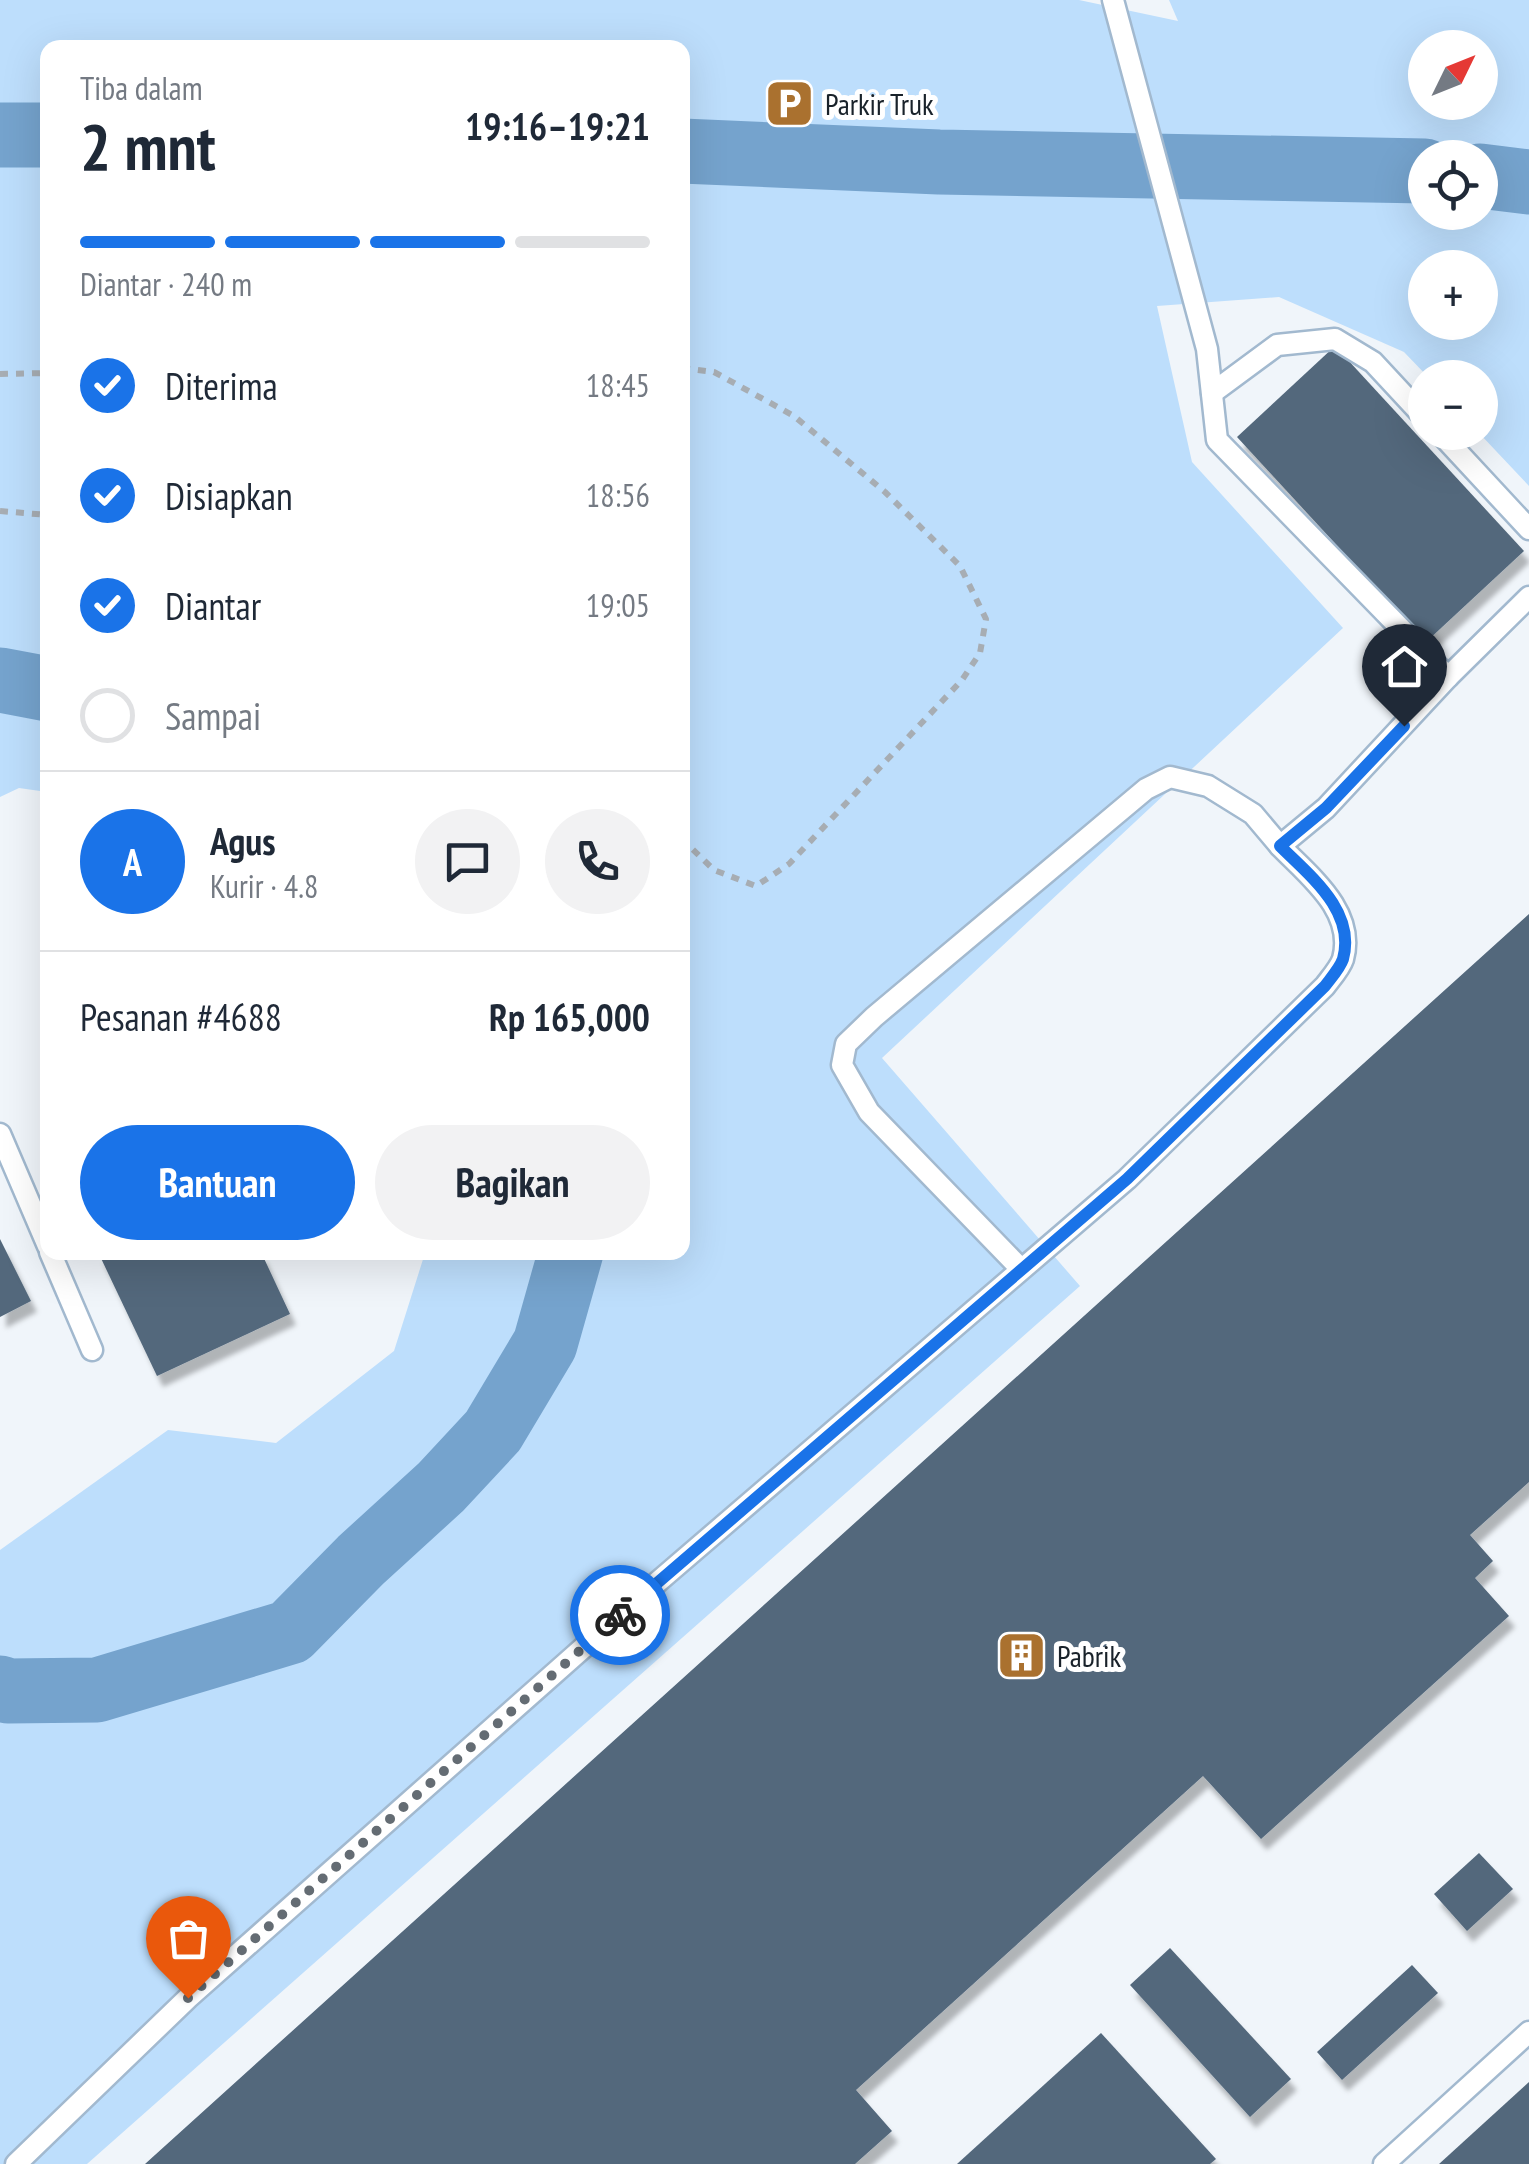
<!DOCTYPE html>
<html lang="id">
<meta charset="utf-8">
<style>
:root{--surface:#fff;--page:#f2f2f3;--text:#1f2937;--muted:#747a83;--line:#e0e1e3;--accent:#1a73e8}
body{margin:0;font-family:"PT Sans Narrow",sans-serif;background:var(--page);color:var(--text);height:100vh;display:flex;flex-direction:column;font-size:38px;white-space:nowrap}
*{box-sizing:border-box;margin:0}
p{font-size:32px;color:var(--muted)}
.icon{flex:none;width:55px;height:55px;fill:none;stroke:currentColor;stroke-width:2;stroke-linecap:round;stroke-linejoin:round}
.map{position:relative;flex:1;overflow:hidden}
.drawer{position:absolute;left:40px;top:40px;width:650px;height:1220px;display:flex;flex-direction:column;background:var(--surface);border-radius:20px;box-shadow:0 10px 40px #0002}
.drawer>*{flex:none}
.needle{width:65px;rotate:47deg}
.controls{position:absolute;left:1408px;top:30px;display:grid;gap:20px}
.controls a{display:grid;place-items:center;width:90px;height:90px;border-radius:50%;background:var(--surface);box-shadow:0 10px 40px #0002;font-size:50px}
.pin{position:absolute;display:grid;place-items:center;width:85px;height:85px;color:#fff;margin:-102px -42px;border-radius:50% 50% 50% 0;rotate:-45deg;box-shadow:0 0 10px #0007}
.pin .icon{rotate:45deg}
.courier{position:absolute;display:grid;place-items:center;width:100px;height:100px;margin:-50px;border:8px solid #1a73e8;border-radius:50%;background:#fff;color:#222;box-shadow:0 2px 12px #0007}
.head em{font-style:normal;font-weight:800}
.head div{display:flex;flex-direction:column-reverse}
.head{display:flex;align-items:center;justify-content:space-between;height:170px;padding:0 40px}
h1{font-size:65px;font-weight:800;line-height:75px}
.bar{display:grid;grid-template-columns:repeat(4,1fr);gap:15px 10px;align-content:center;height:120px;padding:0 40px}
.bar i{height:12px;border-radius:8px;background:var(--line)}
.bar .on{background:var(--accent)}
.bar p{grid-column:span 4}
.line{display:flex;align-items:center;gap:25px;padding:0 40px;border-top:2px solid var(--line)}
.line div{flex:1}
.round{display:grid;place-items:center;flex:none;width:105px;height:105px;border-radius:52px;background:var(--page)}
ol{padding:0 40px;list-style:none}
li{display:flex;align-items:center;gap:30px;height:110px}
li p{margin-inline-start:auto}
li .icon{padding:10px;border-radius:50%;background:var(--accent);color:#fff;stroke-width:4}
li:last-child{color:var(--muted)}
li i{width:55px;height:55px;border:5px solid var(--line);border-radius:50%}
.cta{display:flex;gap:20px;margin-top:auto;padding:20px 40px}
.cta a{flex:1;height:115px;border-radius:60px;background:var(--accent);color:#fff;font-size:40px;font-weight:800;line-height:115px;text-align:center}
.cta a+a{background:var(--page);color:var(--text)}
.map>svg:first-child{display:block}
</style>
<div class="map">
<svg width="1529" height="2164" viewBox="0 0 1529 2164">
<defs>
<filter id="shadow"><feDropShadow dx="6" dy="11" stdDeviation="2.5" flood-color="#0004"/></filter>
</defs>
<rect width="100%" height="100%" fill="#f0f5fa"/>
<!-- green -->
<g fill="#bddefc" fill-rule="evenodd">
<path d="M0,0H1079L1178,21L1169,0H1529V486L1479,433L1480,378L1428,377L1404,352L1279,297L1157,306L1192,462L1343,628L882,1058L1080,1286L87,2164H0V1550L168,1430L276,1443L394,1351L425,1253L682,1252L683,156L812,162L991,164L683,151L682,48H48L47,689L0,680ZM1425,48H1480V102H1425ZM1425,158H1480V212H1425ZM1425,268H1480V322H1425Z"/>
<path d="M0,682L47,693V792L19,788L0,797Z"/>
</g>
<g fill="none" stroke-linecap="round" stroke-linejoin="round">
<!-- river -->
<g stroke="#75a3cd" stroke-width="65">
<path d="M0,135H48"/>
<path d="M682,151L939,162L1425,171"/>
<path d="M1480,176L1529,182"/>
<path d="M0,680L48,689"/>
<path d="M0,1688L8,1691L97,1690L290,1632L361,1560L441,1487L493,1431L545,1344L571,1252"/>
</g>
</g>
<!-- building -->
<g fill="#52677b" filter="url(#shadow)">
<path d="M1335,346L1524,551L1426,642L1237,437Z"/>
<path d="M1529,914V1482L1470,1535L1493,1561L1475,1578L1509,1616L1261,1839L1203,1776L856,2090L892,2131L855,2164H145Z"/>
<path d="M0,1239L31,1301L0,1317Z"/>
<path d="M98,1252H261L290,1314L157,1376Z"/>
<path d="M1479,1853L1513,1889L1467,1931L1434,1894Z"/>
<path d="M1170,1948L1291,2079L1250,2117L1130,1985Z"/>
<path d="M1412,1965L1438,1993L1342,2080L1317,2052Z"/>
<path d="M1101,2033L1216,2159L1210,2164H957Z"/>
<path d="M1529,2082V2164H1439Z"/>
</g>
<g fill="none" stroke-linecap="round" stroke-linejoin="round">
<defs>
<g id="lane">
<path d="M1113,0L1207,349L1217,440L1448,677"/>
<path d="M1212,393L1277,345L1335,339L1373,362L1425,418"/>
<path d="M1439,432L1529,529"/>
<path d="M0,1134L48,1246"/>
<path d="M50,1252L92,1350"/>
<path d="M1021,1269L869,1112L842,1065L846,1044L874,1017L1146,789L1170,777L1208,786L1253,814L1280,846"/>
<path d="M16,2164L188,1998L653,1586L1127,1179L1325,986C1331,978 1340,968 1343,959C1356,911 1309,876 1280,846L1326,808L1448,677L1529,597"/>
<path d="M1384,2164L1529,2032"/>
</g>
</defs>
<!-- lane casing -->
<use href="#lane" stroke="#a2b9cf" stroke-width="25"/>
<!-- path -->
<g stroke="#a7adb3" stroke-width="6" stroke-dasharray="8 8" stroke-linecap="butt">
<path d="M682,368L714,372L794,416L885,492L960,566L986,619L980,653L962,680L789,864L756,886L714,870L682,839"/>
<path d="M0,374L48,373"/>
<path d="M0,511L48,515"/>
</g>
<!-- lane -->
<use href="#lane" stroke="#fff" stroke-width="20"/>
</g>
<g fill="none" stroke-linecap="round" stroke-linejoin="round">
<!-- done -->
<path stroke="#646c73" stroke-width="10" stroke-dasharray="0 18" d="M188,1998L620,1615"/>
<!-- route -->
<path stroke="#1a73e8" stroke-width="12" d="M620,1615L1127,1179L1325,986C1331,978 1340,968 1343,959C1356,911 1310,876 1280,846L1326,808L1404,726"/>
</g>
<!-- icons -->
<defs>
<symbol id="parking-square" viewBox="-11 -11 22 22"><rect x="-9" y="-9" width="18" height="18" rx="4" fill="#aa712f" stroke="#fff"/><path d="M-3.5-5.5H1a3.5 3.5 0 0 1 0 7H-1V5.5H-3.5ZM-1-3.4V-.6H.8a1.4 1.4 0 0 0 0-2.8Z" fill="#fff"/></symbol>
<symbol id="building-square" viewBox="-11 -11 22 22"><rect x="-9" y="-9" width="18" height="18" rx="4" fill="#aa712f" stroke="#fff"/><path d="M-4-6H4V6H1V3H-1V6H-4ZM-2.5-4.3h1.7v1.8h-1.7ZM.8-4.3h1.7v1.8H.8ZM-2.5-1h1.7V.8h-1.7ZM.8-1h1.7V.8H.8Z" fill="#fff"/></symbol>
</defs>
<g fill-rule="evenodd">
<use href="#parking-square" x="762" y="76" width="55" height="55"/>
<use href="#building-square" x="994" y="1628" width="55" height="55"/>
</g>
<g text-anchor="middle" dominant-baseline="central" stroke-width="10" stroke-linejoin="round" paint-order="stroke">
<!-- poi labels -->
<g font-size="30" fill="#19222a" stroke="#fff" text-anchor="start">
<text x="825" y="103">Parkir Truk</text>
<text x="1057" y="1655">Pabrik</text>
</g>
</g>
</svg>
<div class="controls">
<a><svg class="needle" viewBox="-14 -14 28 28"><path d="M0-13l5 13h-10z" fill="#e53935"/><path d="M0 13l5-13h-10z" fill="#747a83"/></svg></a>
<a><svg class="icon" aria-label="locate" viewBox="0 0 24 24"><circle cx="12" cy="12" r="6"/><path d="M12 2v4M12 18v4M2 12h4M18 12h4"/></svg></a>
<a>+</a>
<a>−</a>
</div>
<div class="pin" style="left:188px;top:1998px;background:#ea580c"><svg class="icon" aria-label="bag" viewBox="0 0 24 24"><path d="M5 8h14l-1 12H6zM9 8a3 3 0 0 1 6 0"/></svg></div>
<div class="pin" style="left:1404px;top:726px;background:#1f2937"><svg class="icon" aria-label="home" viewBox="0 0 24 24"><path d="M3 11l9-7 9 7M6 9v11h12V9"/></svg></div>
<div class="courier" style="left:620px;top:1615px"><svg class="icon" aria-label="bike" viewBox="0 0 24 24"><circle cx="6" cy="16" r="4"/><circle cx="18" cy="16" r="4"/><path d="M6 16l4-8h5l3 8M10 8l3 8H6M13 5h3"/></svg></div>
<section class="drawer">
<div class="head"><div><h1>2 mnt</h1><p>Tiba dalam</p></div><em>19:16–19:21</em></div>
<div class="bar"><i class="on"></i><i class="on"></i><i class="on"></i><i></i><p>Diantar · 240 m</p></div>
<ol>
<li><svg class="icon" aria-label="check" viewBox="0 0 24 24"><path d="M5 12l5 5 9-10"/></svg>Diterima<p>18:45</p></li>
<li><svg class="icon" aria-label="check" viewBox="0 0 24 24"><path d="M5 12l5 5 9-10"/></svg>Disiapkan<p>18:56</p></li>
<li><svg class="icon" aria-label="check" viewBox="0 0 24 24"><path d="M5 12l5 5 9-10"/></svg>Diantar<p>19:05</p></li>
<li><i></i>Sampai</li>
</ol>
<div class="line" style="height:180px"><b class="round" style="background:var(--accent);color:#fff">A</b><div><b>Agus</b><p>Kurir · 4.8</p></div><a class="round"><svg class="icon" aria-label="chat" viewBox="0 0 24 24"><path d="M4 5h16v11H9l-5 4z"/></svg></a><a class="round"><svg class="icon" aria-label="phone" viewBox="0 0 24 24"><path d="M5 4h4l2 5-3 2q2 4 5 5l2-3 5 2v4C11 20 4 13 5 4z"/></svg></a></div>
<div class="line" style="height:130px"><div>Pesanan #4688</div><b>Rp 165,000</b></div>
<div class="cta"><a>Bantuan</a><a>Bagikan</a></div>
</section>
</div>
